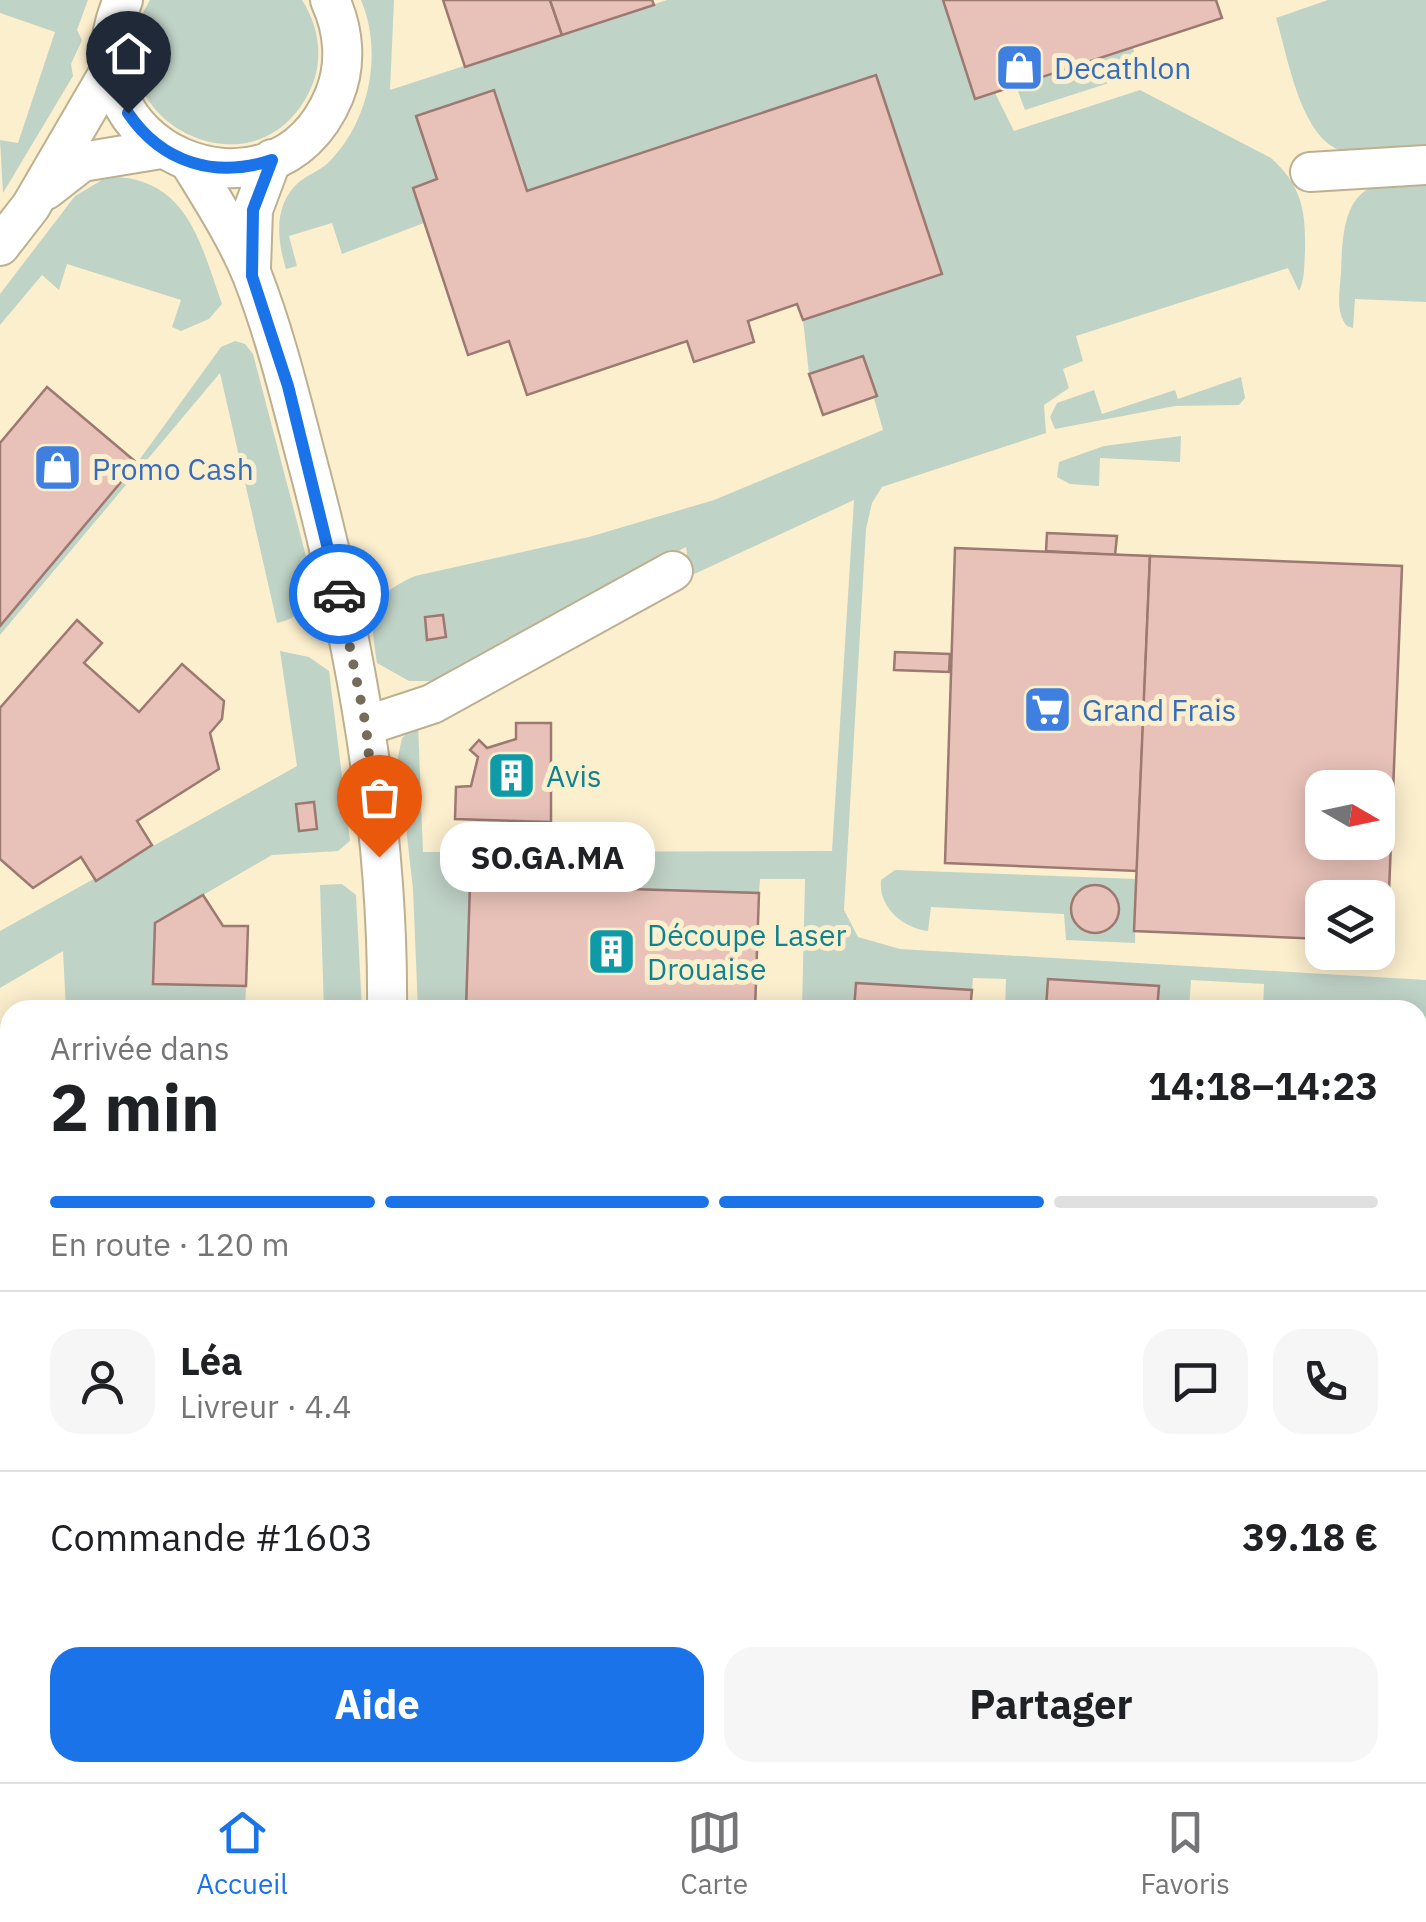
<!DOCTYPE html>
<html lang="fr">
<meta charset="utf-8">
<style>
:root{--surface:#fff;--page:#f6f6f6;--text:#202124;--muted:#757577;--line:#e0e0e0;--accent:#1a73e8}
body{margin:0;font-family:"IBM Plex Sans",sans-serif;background:var(--page);color:var(--text);height:100vh;display:flex;flex-direction:column;font-size:38px;white-space:nowrap}
*{box-sizing:border-box;margin:0}
p{font-size:32px;color:var(--muted)}
.icon{flex:none;width:55px;height:55px;fill:none;stroke:currentColor;stroke-width:2;stroke-linecap:round;stroke-linejoin:round}
.map{position:relative;flex:1;overflow:hidden}
.drawer{position:absolute;left:0px;top:1000px;width:1428px;height:782px;display:flex;flex-direction:column;background:var(--surface);border-radius:30px 30px 0 0;box-shadow:0 5px 25px #0003}
.drawer>*{flex:none}
.needle{width:65px;rotate:99deg}
.buttons{position:absolute;left:1305px;top:770px;display:grid;gap:20px}
.buttons a{display:grid;place-items:center;width:90px;height:90px;border-radius:20px;background:var(--surface);box-shadow:0 5px 25px #0003;font-size:50px}
.pin{position:absolute;display:grid;place-items:center;width:85px;height:85px;color:#fff;margin:-102px -42px;border-radius:50% 50% 50% 0;rotate:-45deg;box-shadow:0 0 10px #0007}
.pin .icon{rotate:45deg}
.courier{position:absolute;display:grid;place-items:center;width:100px;height:100px;margin:-50px;border:8px solid #1a73e8;border-radius:50%;background:#fff;color:#222;box-shadow:0 2px 12px #0007}
.bubble{position:absolute;height:70px;border-radius:30px;background:var(--surface);box-shadow:0 5px 25px #0003;font-size:32px;font-weight:700;line-height:70px;text-align:center}
.headline em{font-style:normal;font-weight:700}
.headline div{display:flex;flex-direction:column-reverse}
.headline{display:flex;align-items:center;justify-content:space-between;height:170px;padding:0 50px}
h1{font-size:65px;font-weight:700;line-height:75px}
.bar{display:grid;grid-template-columns:repeat(4,1fr);gap:15px 10px;align-content:center;height:120px;padding:0 50px}
.bar i{height:12px;border-radius:8px;background:var(--line)}
.bar .selected{background:var(--accent)}
.bar p{grid-column:span 4}
.line{display:flex;align-items:center;gap:25px;padding:0 50px;border-top:2px solid var(--line)}
.line div{flex:1}
.round{display:grid;place-items:center;flex:none;width:105px;height:105px;border-radius:30px;background:var(--page)}
.action{display:flex;gap:20px;margin-top:auto;padding:20px 50px}
.action a{flex:1;height:115px;border-radius:30px;background:var(--accent);color:#fff;font-size:40px;font-weight:700;line-height:115px;text-align:center}
.action a+a{background:var(--page);color:var(--text)}
.dock{display:flex;justify-content:space-around;align-items:center;height:140px;border-top:2px solid var(--line);background:var(--surface);font-size:28px;color:var(--muted)}
.dock a{display:grid;justify-items:center;gap:5px}
.dock .selected{color:var(--accent)}
.map>svg:first-child{display:block}
</style>
<div class="map">
<svg width="1426" height="1782" viewBox="0 0 1426 1782">
<rect width="100%" height="100%" fill="#fcefce"/>
<!-- green -->
<g fill="#c0d3c7">
<path d="M0,0H88L77,30L82,40L71,64L73,76L3,193L0,140L18,143L55,32L0,13Z"/>
<path d="M150,0H302C319,26 324,59 311,88C256,209 80,114 150,0Z"/>
<path d="M361,0H394L390,90L667,0H943L975,99L995,93L1014,131L1140,90L1271,158C1302,186 1306,211 1305,252C1304,265 1305,279 1299,291L1288,268L1076,336L1083,361L1063,369L1069,388L1044,405L1046,433L882,487L872,503L866,529L844,910L858,937L900,949L1426,980V1020L1418,1019V1010H1263L1264,984L1191,980L1189,1010H1157L1158,986L1048,979L1046,1008L1005,1010L1006,979L973,978L972,990L856,983L854,1010H802L805,879H760L759,893L470,884L466,1010H418L413,889L398,757L402,738L418,723L423,852L832,851L854,500L690,576L686,547L436,681H409L377,663C370,616 365,598 415,576L589,537L714,500L883,430L862,356L809,374L803,320L941,274L527,191L493,90L416,116L437,179L413,188L424,223L342,254L332,223L289,236L297,266L286,269C277,239 273,205 299,182C309,174 322,170 331,160C370,119 383,52 361,0Z"/>
<path d="M1328,0H1426V150C1401,151 1372,156 1347,152C1301,145 1288,56 1276,18Z"/>
<path d="M1133,48L1140,73L1025,110L1016,86Z"/>
<path d="M118,177C189,182 202,248 222,304L209,319L181,331L172,327L181,300L67,264L59,290L42,275L0,325V294L75,196L102,180Z"/>
<path d="M1426,184V302L1355,299L1353,328L1347,326C1335,313 1340,290 1341,272C1343,210 1350,172 1426,184Z"/>
<path d="M235,341L245,344L253,354L313,583C312,604 298,619 277,623L220,373L0,635V626L137,463L221,347Z"/>
<path d="M1241,377L1245,398L1239,405L1175,406L1055,429L1050,417L1057,403L1094,390L1102,414L1175,390L1178,399Z"/>
<path d="M1181,436L1180,462L1100,458L1099,486L1070,484L1057,477L1059,462L1104,446Z"/>
<path d="M280,651L309,657L329,671L350,841L338,851L272,855L155,923L153,983L246,986L245,1010H66L63,951L0,988V931L297,766Z"/>
<path d="M895,870L1137,879L1135,943L1066,940L1064,914L931,907L928,931C903,928 878,907 881,880Z"/>
<path d="M342,884L356,895L362,1010H324L320,885Z"/>
<path d="M1426,1217V1274L1420,1280L1418,1223Z"/>
<path d="M1418,1544L1426,1545V1642L1418,1677Z"/>
<path d="M22,1772H270V1773L268,1782H20Z"/>
<path d="M667,1773H892L890,1782H717Z"/>
<path d="M1319,1773V1772L1401,1773L1398,1782H1316Z"/>
</g>
<!-- building -->
<g fill="#e8c2b8" stroke="#9c7971" stroke-width="2.5" fill-rule="evenodd">
<path d="M443,0H550L562,35L465,67Z"/>
<path d="M550,0H652L654,5L562,35Z"/>
<path d="M943,0H1216L1222,18L975,99Z"/>
<path d="M876,75L942,274L803,320L797,304L748,321L754,342L694,362L687,341L527,395L509,341L468,355L413,188L437,179L416,116L494,90L527,191Z"/>
<path d="M863,356L877,396L823,415L809,374Z"/>
<path d="M47,387L137,463L0,626V443Z"/>
<path d="M1047,533L1117,536L1115,555L1046,551Z"/>
<path d="M955,548L1150,556L1137,871L945,863Z"/>
<path d="M1150,556L1402,566L1387,942L1378,941V898H1322V939L1134,931ZM1322,788H1378V842H1322Z"/>
<path d="M443,615L446,637L427,640L425,617Z"/>
<path d="M77,620L102,643L84,663L139,712L182,664L224,701L222,719L210,733L219,769L137,821L152,845L96,881L81,857L33,888L0,859V708Z"/>
<path d="M895,652L950,654L949,672L894,670Z"/>
<path d="M516,723H551V822L455,819L456,787L471,786L478,757L470,750L479,740L487,748L516,739Z"/>
<path d="M314,802L317,829L299,831L296,804Z"/>
<path d="M470,884L759,893L755,1010H466Z"/>
<circle cx="1095" cy="909" r="24"/>
<path d="M203,895L223,926H248L246,986L153,984L155,923Z"/>
<path d="M1048,979L1159,986L1157,1010H1031L1046,1008Z"/>
<path d="M856,983L972,990L970,1010H854Z"/>
<path d="M1418,1019L1422,1020L1418,1103Z"/>
<path d="M0,1159L10,1160V1204L0,1203Z"/>
<path d="M642,1772H667L717,1782H640Z"/>
<path d="M945,1772H1127L1125,1782H943Z"/>
<path d="M1187,1772H1319L1316,1782H1185Z"/>
</g>
<g fill="none" stroke-linecap="round" stroke-linejoin="round">
<defs>
<g id="minor">
<path d="M123,0C57,148 274,240 334,96C347,65 344,30 330,0"/>
<path d="M190,163C212,199 236,236 252,275C275,334 290,396 306,457C354,636 389,824 387,1010"/>
<path d="M1310,172L1426,165"/>
<path d="M46,190L82,162L161,149"/>
<path d="M0,246L31,206L112,67"/>
<path d="M251,268L253,210L272,159"/>
<path d="M365,726L432,704L673,571"/>
<path d="M1418,1299L1426,1300"/>
<path d="M0,1526L10,1528"/>
<path d="M292,1782L294,1772"/>
</g>
</defs>
<!-- minor casing -->
<use href="#minor" stroke="#bcb090" stroke-width="42"/>
<!-- minor -->
<use href="#minor" stroke="#fff" stroke-width="38"/>
</g>
<g fill="none" stroke-linecap="round" stroke-linejoin="round">
<!-- done -->
<path stroke="#756d5a" stroke-width="10" stroke-dasharray="0 18" d="M339,594L366,726L379,857"/>
<!-- route -->
<path stroke="#1a73e8" stroke-width="12" d="M128,113C162,163 216,179 272,160L253,210L252,276L288,386L339,594"/>
</g>
<!-- icons -->
<defs>
<symbol id="shop-square" viewBox="-11 -11 22 22"><rect x="-9" y="-9" width="18" height="18" rx="4" fill="#3f7fe0" stroke="#fcefce"/><path d="M-5-2.5h2.3a2.7 3.5 0 0 1 5.4 0H5L5.5 6h-11ZM-1.5-2.5h3a1.5 2.3 0 0 0-3 0Z" fill="#fff"/></symbol>
<symbol id="supermarket-square" viewBox="-11 -11 22 22"><rect x="-9" y="-9" width="18" height="18" rx="4" fill="#3f7fe0" stroke="#fcefce"/><path d="M-6-5.5h2.5l.6 2H6L4.5 2H-2.5L-4.4-4H-6ZM-1.5 3.2a1.3 1.3 0 1 0 .1 0ZM3 3.2a1.3 1.3 0 1 0 .1 0Z" fill="#fff"/></symbol>
<symbol id="building-square" viewBox="-11 -11 22 22"><rect x="-9" y="-9" width="18" height="18" rx="4" fill="#0f9aa8" stroke="#fcefce"/><path d="M-4-6H4V6H1V3H-1V6H-4ZM-2.5-4.3h1.7v1.8h-1.7ZM.8-4.3h1.7v1.8H.8ZM-2.5-1h1.7V.8h-1.7ZM.8-1h1.7V.8H.8Z" fill="#fff"/></symbol>
</defs>
<g fill-rule="evenodd">
<use href="#shop-square" x="992" y="40" width="55" height="55"/>
<use href="#shop-square" x="30" y="440" width="55" height="55"/>
<use href="#supermarket-square" x="1020" y="682" width="55" height="55"/>
<use href="#building-square" x="484" y="748" width="55" height="55"/>
<use href="#building-square" x="584" y="924" width="55" height="55"/>
</g>
<g text-anchor="middle" dominant-baseline="central" stroke-width="10" stroke-linejoin="round" paint-order="stroke">
<!-- shop labels -->
<g font-size="30" fill="#366cbe" stroke="#fcefce" text-anchor="start">
<text x="1054" y="67">Decathlon</text>
<text x="92" y="468">Promo Cash</text>
<text x="1082" y="709">Grand Frais</text>
</g>
<!-- culture labels -->
<g font-size="30" fill="#0d838f" stroke="#fcefce" text-anchor="start">
<text x="546" y="775">Avis</text>
<text x="647" y="934">Découpe Laser<tspan x="647" dy="34">Drouaise</tspan></text>
</g>
</g>
</svg>
<div class="buttons">
<a><svg class="needle" viewBox="-14 -14 28 28"><path d="M0-13l5 13h-10z" fill="#e53935"/><path d="M0 13l5-13h-10z" fill="#757577"/></svg></a>
<a><svg class="icon" aria-label="layers" viewBox="0 0 24 24"><path d="M12 4l9 5-9 5-9-5zM3 14l9 5 9-5"/></svg></a>
</div>
<div class="pin" style="left:379px;top:857px;background:#ea580c"><svg class="icon" aria-label="bag" viewBox="0 0 24 24"><path d="M5 8h14l-1 12H6zM9 8a3 3 0 0 1 6 0"/></svg></div>
<div class="pin" style="left:128px;top:113px;background:#1f2937"><svg class="icon" aria-label="home" viewBox="0 0 24 24"><path d="M3 11l9-7 9 7M6 9v11h12V9"/></svg></div>
<div class="courier" style="left:339px;top:594px"><svg class="icon" aria-label="car" viewBox="0 0 24 24"><path d="M5 17H2v-5l4-1 3-4h7l3 4 3 1v5h-3M9 17h6M6 11h13"/><circle cx="7" cy="17" r="2"/><circle cx="17" cy="17" r="2"/></svg></div>
<div class="bubble" style="left:440px;top:822px;width:215px">SO.GA.MA</div>
<section class="drawer">
<div class="headline"><div><h1>2 min</h1><p>Arrivée dans</p></div><em>14:18–14:23</em></div>
<div class="bar"><i class="selected"></i><i class="selected"></i><i class="selected"></i><i></i><p>En route · 120 m</p></div>
<div class="line" style="height:180px"><a class="round"><svg class="icon" aria-label="person" viewBox="0 0 24 24"><circle cx="12" cy="8" r="4"/><path d="M4 21q1-7 8-7t8 7"/></svg></a><div><b>Léa</b><p>Livreur · 4.4</p></div><a class="round"><svg class="icon" aria-label="chat" viewBox="0 0 24 24"><path d="M4 5h16v11H9l-5 4z"/></svg></a><a class="round"><svg class="icon" aria-label="phone" viewBox="0 0 24 24"><path d="M5 4h4l2 5-3 2q2 4 5 5l2-3 5 2v4C11 20 4 13 5 4z"/></svg></a></div>
<div class="line" style="height:130px"><div>Commande #1603</div><b>39.18 €</b></div>
<div class="action"><a>Aide</a><a>Partager</a></div>
</section>
</div>
<nav class="dock">
<a class="selected"><svg class="icon" aria-label="home" viewBox="0 0 24 24"><path d="M3 11l9-7 9 7M6 9v11h12V9"/></svg>Accueil</a>
<a><svg class="icon" aria-label="map" viewBox="0 0 24 24"><path d="M3 6l6-2 6 2 6-2v14l-6 2-6-2-6 2zM9 4v14M15 6v14"/></svg>Carte</a>
<a><svg class="icon" aria-label="saved" viewBox="0 0 24 24"><path d="M7 4h10v16l-5-4-5 4z"/></svg>Favoris</a>
</nav>
